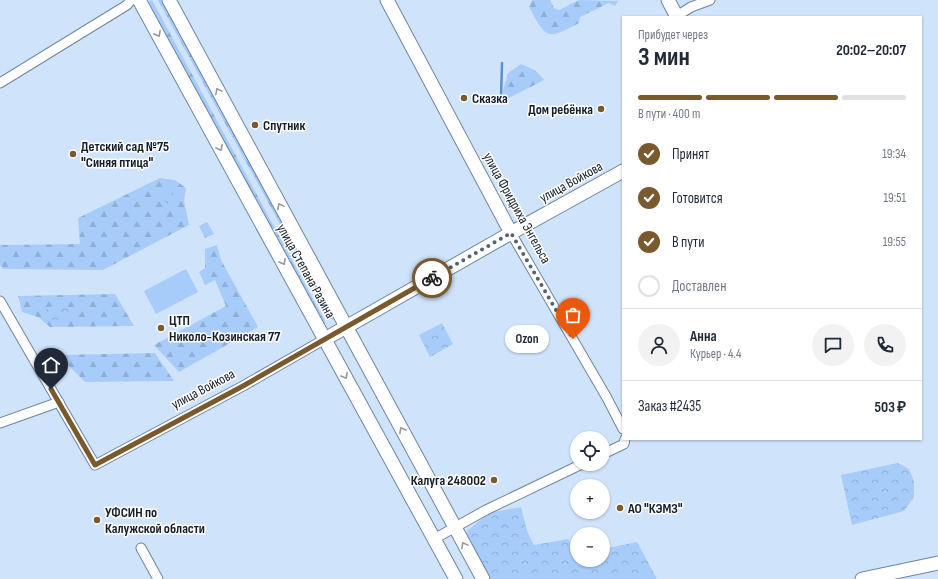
<!DOCTYPE html>
<html lang="ru">
<meta charset="utf-8">
<style>
:root{--surface:#fff;--page:#f2f2f3;--text:#1f2937;--muted:#747a83;--line:#e0e1e3;--accent:#795a2f}
body{margin:0;font-family:"Sofia Sans Condensed",sans-serif;background:var(--page);color:var(--text);height:100vh;display:flex;flex-direction:column;font-size:15px;white-space:nowrap}
*{box-sizing:border-box;margin:0}
p{font-size:13px;color:var(--muted)}
.icon{flex:none;width:22px;height:22px;fill:none;stroke:currentColor;stroke-width:2;stroke-linecap:round;stroke-linejoin:round}
.map{position:relative;flex:1;overflow:hidden}
.details{position:absolute;left:622px;top:16px;width:300px;height:424px;display:flex;flex-direction:column;background:var(--surface);border-radius:0px;box-shadow:0 1px 3px #0004}
.details>*{flex:none}
.controls{position:absolute;left:570px;top:431px;display:grid;gap:8px}
.controls a{display:grid;place-items:center;width:40px;height:40px;border-radius:50%;background:var(--surface);box-shadow:0 1px 3px #0004;font-size:20px}
.pin{position:absolute;display:grid;place-items:center;width:34px;height:34px;color:#fff;margin:-41px -17px;border-radius:50% 50% 50% 0;rotate:-45deg;box-shadow:0 0 4px #0007}
.pin .icon{rotate:45deg}
.courier{position:absolute;display:grid;place-items:center;width:40px;height:40px;margin:-20px;border:3px solid #795a2f;border-radius:50%;background:#fff;color:#222;box-shadow:0 1px 5px #0007}
.bubble{position:absolute;height:28px;border-radius:14px;background:var(--surface);box-shadow:0 1px 3px #0004;font-size:13px;font-weight:700;line-height:28px;text-align:center}
.overview em{font-style:normal;font-weight:700}
.overview div{display:flex;flex-direction:column-reverse}
.overview{display:flex;align-items:center;justify-content:space-between;height:68px;padding:0 16px}
h1{font-size:26px;font-weight:700;line-height:30px}
.bar{display:grid;grid-template-columns:repeat(4,1fr);gap:6px 4px;align-content:center;height:48px;padding:0 16px}
.bar i{height:5px;border-radius:3px;background:var(--line)}
.bar .active{background:var(--accent)}
.bar p{grid-column:span 4}
.line{display:flex;align-items:center;gap:10px;padding:0 16px;border-top:1px solid var(--line)}
.line div{flex:1}
.round{display:grid;place-items:center;flex:none;width:42px;height:42px;border-radius:21px;background:var(--page)}
ol{padding:0 16px;list-style:none}
li{display:flex;align-items:center;gap:12px;height:44px}
li p{margin-inline-start:auto}
li .icon{padding:4px;border-radius:50%;background:var(--accent);color:#fff;stroke-width:4}
li:last-child{color:var(--muted)}
li i{width:22px;height:22px;border:2px solid var(--line);border-radius:50%}
.map>svg:first-child{display:block}
</style>
<div class="map">
<svg width="938" height="579" viewBox="0 0 938 579">
<defs>
<pattern id="forest-firs" width="22" height="20" patternUnits="userSpaceOnUse"><rect width="22" height="20" fill="#a7ccfa"/><path d="M5 1l3.5 6h-7zM16 11l3.5 6h-7z" fill="#8fafd6"/></pattern>
<pattern id="park-crowns" width="20" height="18" patternUnits="userSpaceOnUse"><rect width="20" height="18" fill="#a7ccfa"/><path d="M2 6a3 3 0 1 1 6 0M12 15a3 3 0 1 1 6 0" fill="none" stroke="#8fafd6"/></pattern>
</defs>
<rect width="100%" height="100%" fill="#cfe3fb"/>
<!-- forest -->
<g fill="url(#forest-firs)">
<path d="M152,0L326,323L322,325L146,3Z"/>
<path d="M158,0H165L337,317L332,320Z"/>
<path d="M532,0H550L554,8L559,10L579,0L618,1L615,6L609,3L580,17L579,23C546,41 546,38 529,7Z"/>
<path d="M521,64L535,70L544,80L507,99L503,96C502,87 507,83 507,74Z"/>
<path d="M160,178L175,180L186,188L184,201L189,225L103,270L3,269L0,265V245L80,244L78,218Z"/>
<path d="M217,245L221,260L258,327L179,372L154,345L226,306L215,280L205,285L199,272L205,268V249Z"/>
<path d="M115,294L134,326L50,327L38,317L22,312L18,296Z"/>
<path d="M155,353L174,381L85,382L58,355Z"/>
</g>
<!-- park -->
<g fill="url(#park-crowns)">
<path d="M170,188L179,202L169,208L160,194Z"/>
<path d="M207,222L214,234L205,238L199,226Z"/>
<path d="M68,306V320H47L46,307Z"/>
<path d="M442,323L453,344L430,357L419,335Z"/>
<path d="M898,463L909,469L914,482V497L904,511L852,525L841,475Z"/>
<path d="M521,507L527,531L534,545L568,539L577,553V560H603V549L637,542L657,579H490L466,537L467,531L489,513Z"/>
</g>
<!-- garden -->
<path fill="#a7ccfa" d="M186,269L198,292L156,314L144,291Z"/>
<g fill="none" stroke-linecap="round" stroke-linejoin="round">
<!-- stream -->
<path stroke="#5e90cc" stroke-width="2.5" d="M501,98L502,63"/>
<defs>
<g id="street">
<path d="M677,16L691,7L710,0"/>
<path d="M0,83L127,5L131,0"/>
<path d="M511,233L607,398L623,429"/>
<path d="M0,301L95,465L243,386L325,339"/>
<path d="M0,423L59,402"/>
<path d="M603,454L624,444L625,439"/>
<path d="M434,539L486,510L582,464"/>
<path d="M141,548L158,579"/>
</g>
<g id="secondary">
<path d="M139,0L456,579"/>
<path d="M169,0L483,579"/>
<path d="M387,0L511,233"/>
<path d="M668,0L677,17"/>
<path d="M325,339L511,233L623,171"/>
<path d="M862,579L938,563"/>
</g>
</defs>
<!-- street casing -->
<use href="#street" stroke="#6f85a1" stroke-width="11"/>
<!-- secondary casing -->
<use href="#secondary" stroke="#6f85a1" stroke-width="15"/>
<!-- street -->
<use href="#street" stroke="#fff" stroke-width="9"/>
<!-- secondary -->
<use href="#secondary" stroke="#fff" stroke-width="13"/>
</g>
<!-- one-way arrows -->
<defs><path id="oneway-chevron" d="M-2-3.5L2.5 0L-2 3.5" fill="none" stroke-width="1.6" stroke-linecap="round" stroke-linejoin="round"/></defs>
<g stroke="#95999e">
<use href="#oneway-chevron" transform="translate(158 34) rotate(61)"/>
<use href="#oneway-chevron" transform="translate(218 91) rotate(-118)"/>
<use href="#oneway-chevron" transform="translate(220 148) rotate(61)"/>
<use href="#oneway-chevron" transform="translate(280 206) rotate(-118)"/>
<use href="#oneway-chevron" transform="translate(283 262) rotate(61)"/>
<use href="#oneway-chevron" transform="translate(345 376) rotate(61)"/>
<use href="#oneway-chevron" transform="translate(402 430) rotate(-119)"/>
<use href="#oneway-chevron" transform="translate(464 545) rotate(-118)"/>
</g>
<g fill="none" stroke-linecap="round" stroke-linejoin="round">
<!-- done -->
<path stroke="#556272" stroke-width="4" stroke-dasharray="0 7.2" d="M432,278L511,233L573,339"/>
<!-- route -->
<path stroke="#795a2f" stroke-width="5" d="M51,389L95,465L243,386L432,278"/>
</g>
<!-- markers -->
<g fill="#795a2f" stroke="#fff" stroke-width="1.5">
<circle cx="464" cy="98" r="4"/>
<circle cx="601" cy="109" r="4"/>
<circle cx="255" cy="125" r="4"/>
<circle cx="73" cy="154" r="4"/>
<circle cx="161" cy="328" r="4"/>
<circle cx="494" cy="480" r="4"/>
<circle cx="620" cy="508" r="4"/>
<circle cx="97" cy="520" r="4"/>
</g>
<g text-anchor="middle" dominant-baseline="central" stroke-width="3" stroke-linejoin="round" paint-order="stroke">
<!-- poi labels -->
<g font-size="14" font-weight="bold" fill="#141d28" stroke="#fff" text-anchor="start">
<text x="472" y="98">Сказка</text>
<text x="593" y="109" text-anchor="end">Дом ребёнка</text>
<text x="263" y="125">Спутник</text>
<text x="81" y="146">Детский сад №75<tspan x="81" dy="16">"Синяя птица"</tspan></text>
<text x="169" y="320">ЦТП<tspan x="169" dy="16">Николо-Козинская 77</tspan></text>
<text x="486" y="480" text-anchor="end">Калуга 248002</text>
<text x="628" y="508">АО "КЭМЗ"</text>
<text x="105" y="512">УФСИН по<tspan x="105" dy="16">Калужской области</tspan></text>
</g>
<!-- street labels -->
<g font-size="14" fill="#141d28" stroke="#fff">
<text transform="translate(571 182) rotate(-29)">улица Войкова</text>
<text transform="translate(517 208) rotate(61)">улица Фридриха Энгельса</text>
<text transform="translate(306 271) rotate(61)">улица Степана Разина</text>
<text transform="translate(203 389) rotate(-28)">улица Войкова</text>
</g>
</g>
</svg>
<div class="controls">
<a><svg class="icon" aria-label="locate" viewBox="0 0 24 24"><circle cx="12" cy="12" r="6"/><path d="M12 2v4M12 18v4M2 12h4M18 12h4"/></svg></a>
<a>+</a>
<a>−</a>
</div>
<div class="pin" style="left:573px;top:339px;background:#ea580c"><svg class="icon" aria-label="bag" viewBox="0 0 24 24"><path d="M5 8h14l-1 12H6zM9 8a3 3 0 0 1 6 0"/></svg></div>
<div class="pin" style="left:51px;top:389px;background:#1f2937"><svg class="icon" aria-label="home" viewBox="0 0 24 24"><path d="M3 11l9-7 9 7M6 9v11h12V9"/></svg></div>
<div class="courier" style="left:432px;top:278px"><svg class="icon" aria-label="bike" viewBox="0 0 24 24"><circle cx="6" cy="16" r="4"/><circle cx="18" cy="16" r="4"/><path d="M6 16l4-8h5l3 8M10 8l3 8H6M13 5h3"/></svg></div>
<div class="bubble" style="left:505px;top:325px;width:44px">Ozon</div>
<section class="details">
<div class="overview"><div><h1>3 мин</h1><p>Прибудет через</p></div><em>20:02–20:07</em></div>
<div class="bar"><i class="active"></i><i class="active"></i><i class="active"></i><i></i><p>В пути · 400 m</p></div>
<ol>
<li><svg class="icon" aria-label="check" viewBox="0 0 24 24"><path d="M5 12l5 5 9-10"/></svg>Принят<p>19:34</p></li>
<li><svg class="icon" aria-label="check" viewBox="0 0 24 24"><path d="M5 12l5 5 9-10"/></svg>Готовится<p>19:51</p></li>
<li><svg class="icon" aria-label="check" viewBox="0 0 24 24"><path d="M5 12l5 5 9-10"/></svg>В пути<p>19:55</p></li>
<li><i></i>Доставлен</li>
</ol>
<div class="line" style="height:72px"><a class="round"><svg class="icon" aria-label="person" viewBox="0 0 24 24"><circle cx="12" cy="8" r="4"/><path d="M4 21q1-7 8-7t8 7"/></svg></a><div><b>Анна</b><p>Курьер · 4.4</p></div><a class="round"><svg class="icon" aria-label="chat" viewBox="0 0 24 24"><path d="M4 5h16v11H9l-5 4z"/></svg></a><a class="round"><svg class="icon" aria-label="phone" viewBox="0 0 24 24"><path d="M5 4h4l2 5-3 2q2 4 5 5l2-3 5 2v4C11 20 4 13 5 4z"/></svg></a></div>
<div class="line" style="height:52px"><div>Заказ #2435</div><b>503 ₽</b></div>
</section>
</div>
